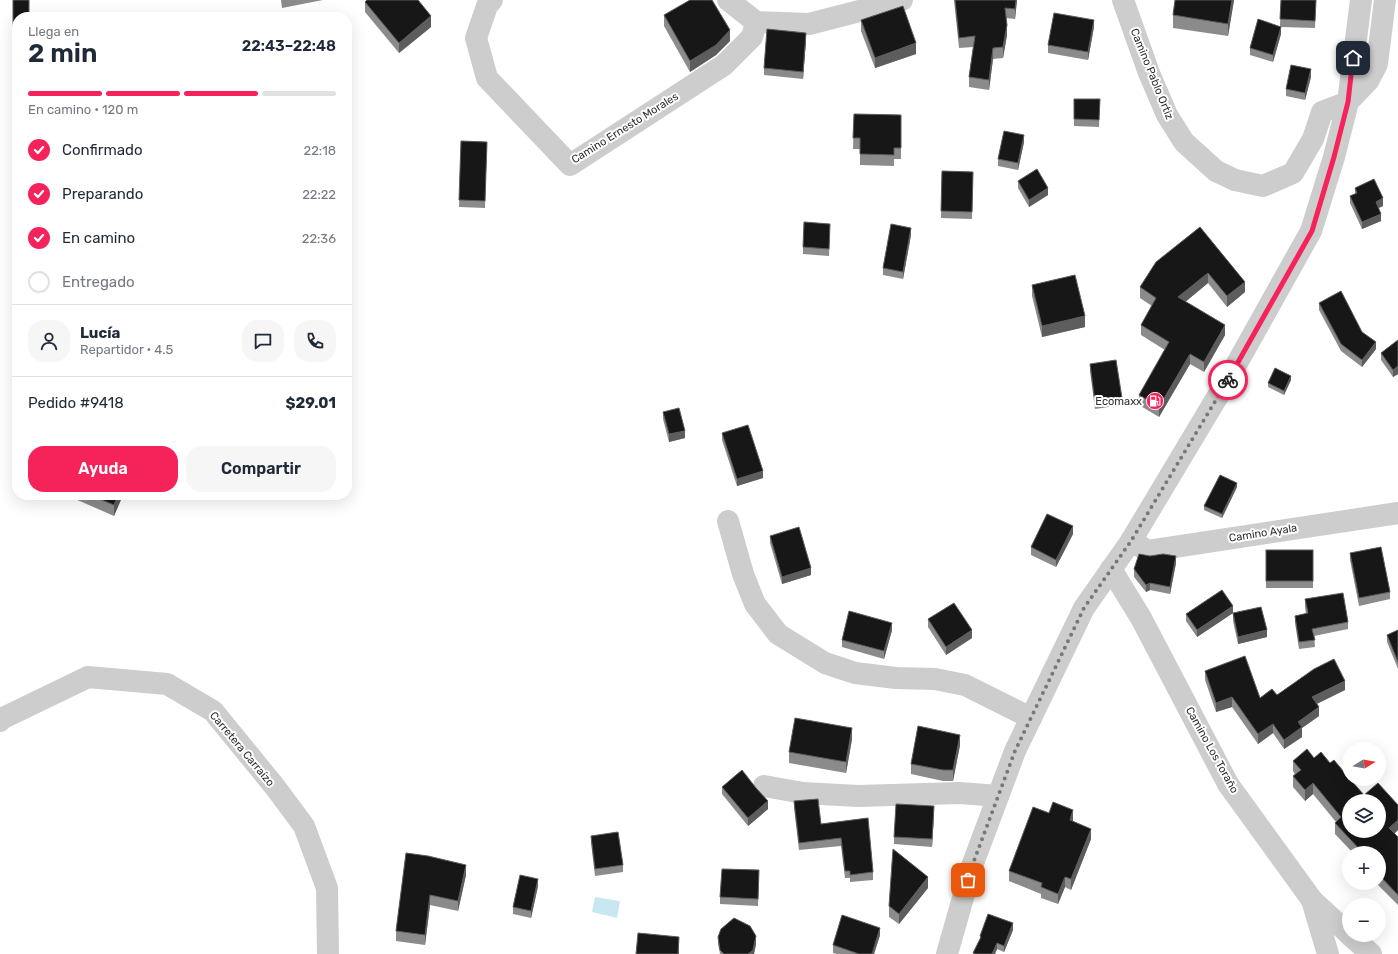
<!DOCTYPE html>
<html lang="es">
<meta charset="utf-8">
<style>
:root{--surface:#fff;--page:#f6f6f7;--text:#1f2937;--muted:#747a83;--line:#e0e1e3;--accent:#f6225a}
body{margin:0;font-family:Rubik,sans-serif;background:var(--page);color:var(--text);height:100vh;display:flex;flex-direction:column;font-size:15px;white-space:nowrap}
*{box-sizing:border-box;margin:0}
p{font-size:13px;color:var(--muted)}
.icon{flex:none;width:22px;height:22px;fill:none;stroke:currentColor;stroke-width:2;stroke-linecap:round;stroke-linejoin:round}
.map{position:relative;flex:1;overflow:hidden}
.panel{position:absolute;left:12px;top:12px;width:340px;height:488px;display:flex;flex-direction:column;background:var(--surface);border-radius:16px;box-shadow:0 4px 16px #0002}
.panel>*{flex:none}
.needle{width:26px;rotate:79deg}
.tools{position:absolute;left:1342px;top:742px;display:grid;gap:8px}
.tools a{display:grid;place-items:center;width:44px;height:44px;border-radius:50%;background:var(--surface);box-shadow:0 4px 16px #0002;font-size:20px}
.pin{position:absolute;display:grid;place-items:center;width:34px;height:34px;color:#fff;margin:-17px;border-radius:8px;box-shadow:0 2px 6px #0006}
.courier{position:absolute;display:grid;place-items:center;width:40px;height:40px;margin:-20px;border:3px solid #f6225a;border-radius:50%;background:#fff;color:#222;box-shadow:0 1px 5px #0007}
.head em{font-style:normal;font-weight:600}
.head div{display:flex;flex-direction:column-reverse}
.head{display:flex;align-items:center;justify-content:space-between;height:68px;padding:0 16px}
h1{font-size:26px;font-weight:600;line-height:30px}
.bar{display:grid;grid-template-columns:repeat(4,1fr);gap:6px 4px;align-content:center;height:48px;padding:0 16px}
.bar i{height:5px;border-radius:3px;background:var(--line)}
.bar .active{background:var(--accent)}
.bar p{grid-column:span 4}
.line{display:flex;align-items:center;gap:10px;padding:0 16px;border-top:1px solid var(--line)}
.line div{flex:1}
.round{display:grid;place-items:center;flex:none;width:42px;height:42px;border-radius:16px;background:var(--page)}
ol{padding:0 16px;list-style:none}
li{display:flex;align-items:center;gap:12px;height:44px}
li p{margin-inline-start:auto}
li .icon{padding:4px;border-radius:50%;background:var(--accent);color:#fff;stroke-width:4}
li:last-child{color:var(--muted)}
li i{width:22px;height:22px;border:2px solid var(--line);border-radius:50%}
.cta{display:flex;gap:8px;margin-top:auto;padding:8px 16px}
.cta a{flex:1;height:46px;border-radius:16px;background:var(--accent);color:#fff;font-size:16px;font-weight:600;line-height:46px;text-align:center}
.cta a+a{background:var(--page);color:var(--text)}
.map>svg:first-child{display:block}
</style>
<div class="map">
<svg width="1398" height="954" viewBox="0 0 1398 954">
<rect width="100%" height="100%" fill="#fff"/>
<!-- water -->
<path fill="#c7e8f0" d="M595,897L620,901L617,918L592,912Z"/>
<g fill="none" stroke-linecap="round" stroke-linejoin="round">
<!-- minor -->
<g stroke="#cdcdcd" stroke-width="22">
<path d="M492,0L487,6L476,38L487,78L570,165L724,65L752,37L756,22"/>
<path d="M728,0L756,22L809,24L902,0"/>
<path d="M1123,0L1149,73L1167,115L1184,142L1216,171L1235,180L1263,186L1293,173L1313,139L1322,112L1348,102L1361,0"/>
<path d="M728,521L743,574L755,604L778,634L825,663L855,673L896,678L935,679L965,685L1031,718"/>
<path d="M1131,541L1148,551L1398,513"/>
<path d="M1111,569L1141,618L1228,784L1312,900L1349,934"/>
<path d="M0,721L3,718L88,677L167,684L213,711L275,787L304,826L327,888L328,954"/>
<path d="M764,786L803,793L858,796L960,793L998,796"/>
<path d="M1312,900L1328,954"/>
<path d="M1350,935L1371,954"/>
<path d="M947,954L972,866L1015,751L1084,608L1131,541L1231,374L1311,231L1334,157L1348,102L1368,81L1377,64L1385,0"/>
</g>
</g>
<!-- wall -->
<g fill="#8b8b8b">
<path d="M13,0L17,17V35H13Z"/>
<path d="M281,0H323L282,8Z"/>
<path d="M954,0H1017L1015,19L1006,18L1007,35L1003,58L993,59L989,90L969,87V77L973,47L959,48Z"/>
<path d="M1234,0L1228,36L1173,28V15Z"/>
<path d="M1281,0H1316L1315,28L1281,27V34L1273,62L1250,55V48L1280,26Z"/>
<path d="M365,2L431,27L399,53L365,12Z"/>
<path d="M664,15L730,41L716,55L690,72L664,26Z"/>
<path d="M861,20L916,54L875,68L861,31Z"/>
<path d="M1094,27L1088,60L1048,53V45Z"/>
<path d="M806,40L803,79L764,75V68Z"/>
<path d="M1311,77L1305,100L1286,96V89Z"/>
<path d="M1074,99H1100L1099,127L1074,126Z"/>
<path d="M854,114L901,115V159H894V166L860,165V149H853Z"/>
<path d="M461,141L487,142L485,208L459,207Z"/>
<path d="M1024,142L1018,170L998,166V159Z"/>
<path d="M942,171L973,172L972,219L941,218Z"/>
<path d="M1018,181L1048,195L1029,207L1018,188Z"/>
<path d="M1355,188L1383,206L1379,208L1381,221L1362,229L1350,203V196L1355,194Z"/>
<path d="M1200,227L1245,292L1227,307L1208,283L1185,302L1225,335L1204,372L1190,364L1159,417L1139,405V395L1165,350L1141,335V325L1152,306L1140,298V287Z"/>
<path d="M830,231L829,256L803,254V247Z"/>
<path d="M911,235L903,279L883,275V268Z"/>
<path d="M1032,285L1085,327L1042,337L1032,296Z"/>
<path d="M1319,303L1362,332L1376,349L1362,367L1341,351L1319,310Z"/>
<path d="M1398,340V374L1393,377L1381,360V353Z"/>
<path d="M1090,364L1122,398V405L1095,409L1090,371Z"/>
<path d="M1291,380L1284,395L1268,387V383Z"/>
<path d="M663,412L685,438L669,442L663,419Z"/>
<path d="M722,433L763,478L737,486L722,440Z"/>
<path d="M1237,487L1222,518L1204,510V506Z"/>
<path d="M66,495H123L114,516Z"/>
<path d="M1073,534L1056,567L1031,555V547Z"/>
<path d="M770,536L811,575L782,584L770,543Z"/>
<rect x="1266" y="550" width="47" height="38"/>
<path d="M1350,553L1390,592V599L1359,606L1350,560Z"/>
<path d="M1176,563L1170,594L1150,590L1146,592L1134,577V569Z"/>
<path d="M1305,599L1348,622V629L1314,636L1315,647L1299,649L1295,623V616L1306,614L1305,607Z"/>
<path d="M1233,613L1197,637L1186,621V614Z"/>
<path d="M1233,613L1267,637L1238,644L1233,621Z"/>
<path d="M928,619L972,638L946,655L928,627Z"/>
<path d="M892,630L884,659L842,647V640Z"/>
<path d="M1398,630V669L1387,642V635Z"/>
<path d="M1205,671L1260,698L1277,695L1345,690L1317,704L1319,716L1302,728V737L1284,749L1273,733L1258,744L1232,707L1216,712L1205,680Z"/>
<path d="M852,739L846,773L789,763V752Z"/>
<path d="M960,745L953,781H943L911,774V764Z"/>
<path d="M1314,758L1330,763L1364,795L1398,805V830L1394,834L1398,837V905L1376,883H1379V853H1353L1335,834V823L1336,822L1313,794L1305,801L1293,787V776L1295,774L1293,771V761Z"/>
<path d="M722,787L768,809L748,826L722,794Z"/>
<path d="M794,801L821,824L868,818L873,872V880L850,882V878H845L841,846L799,850L794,808Z"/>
<path d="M934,813L932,847L894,844V837Z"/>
<path d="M1049,813L1073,820V821L1091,839L1071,890L1065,887L1058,904L1041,898V894L1009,881V871Z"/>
<path d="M591,836L623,865V872L595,876L591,843Z"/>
<path d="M406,853L466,875L458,911L430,905L425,945L396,941V931Z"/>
<path d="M759,877L758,906L720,904V897Z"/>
<path d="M538,886L531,918L513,914V907Z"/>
<path d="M928,888L899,924L889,917V906Z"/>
<path d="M1013,930L1004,952L997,949L995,954H973L980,939V936Z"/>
<path d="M880,935L874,954H837L833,953V945Z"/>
<path d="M718,937L756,944L754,954H720L718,944Z"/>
</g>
<!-- shaded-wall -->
<g fill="#5d5d5d">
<path d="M1016,0H1017L1015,19V9Z"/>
<path d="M1232,0H1234L1228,36V24Z"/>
<path d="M431,16V27L399,53V43Z"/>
<path d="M1094,20V27L1088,60V52Z"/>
<path d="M1007,25V35L1003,58V47Z"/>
<path d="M1281,27V34L1273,62V55Z"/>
<path d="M730,30V41L716,55L690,72V61Z"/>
<path d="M806,33V40L803,79V72Z"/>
<path d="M916,43V54L875,68V58Z"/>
<path d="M993,48V59L989,90V80Z"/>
<path d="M1311,69V77L1305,100V93Z"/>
<path d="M1024,135V142L1018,170V163Z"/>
<path d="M1048,188V195L1029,207V200Z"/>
<path d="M1383,198V206L1376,209V202Z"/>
<path d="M1381,214V221L1362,229V222Z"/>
<path d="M911,228V235L903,279V272Z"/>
<path d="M1208,273V283L1178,308V297Z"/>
<path d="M1245,282V292L1227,307V296Z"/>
<path d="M1085,316V327L1042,337V326Z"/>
<path d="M1225,325V335L1204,372V362Z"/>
<path d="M1376,342V349L1362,367V360Z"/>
<path d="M1190,354V364L1159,417V407Z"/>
<path d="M1398,366V374L1393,377V370Z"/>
<path d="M1291,376V380L1284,395V391Z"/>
<path d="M685,431V438L669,442V434Z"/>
<path d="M763,471V478L737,486V479Z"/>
<path d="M1237,483V487L1222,518V514Z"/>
<path d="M118,495H123L114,516V505Z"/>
<path d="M1073,526V534L1056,567V560Z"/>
<path d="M1176,556V563L1170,594V587Z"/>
<path d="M811,568V575L782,584V577Z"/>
<path d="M1150,583V590L1146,592V585Z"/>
<path d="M1233,606V613L1197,637V630Z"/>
<path d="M892,623V630L884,659V651Z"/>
<path d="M972,630V638L946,655V647Z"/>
<path d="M1267,630V637L1238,644V637Z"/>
<path d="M1345,681V690L1312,706V697Z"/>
<path d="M1232,697V707L1216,712V703Z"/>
<path d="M1319,707V716L1302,728V737L1284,749V740L1298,722Z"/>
<path d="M1273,724V733L1258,744V734Z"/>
<path d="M852,728V739L846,773V762Z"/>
<path d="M960,735V745L953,781V770Z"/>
<path d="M1313,783V794L1305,801V790Z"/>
<path d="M768,801V809L748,826V818Z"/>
<path d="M934,806V813L932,847V839Z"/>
<path d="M1073,810V820L1070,831V820Z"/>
<path d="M1398,820V830L1389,839V828Z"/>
<path d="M1091,829V839L1071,890V879Z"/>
<path d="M466,865V875L458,911V901Z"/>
<path d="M928,877V888L899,924V914Z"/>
<path d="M1065,877V887L1058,904V894Z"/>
<path d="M538,879V886L531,918V911Z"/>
<path d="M430,895V905L425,945V935Z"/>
<path d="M1013,923V930L1004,952V946Z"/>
<path d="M880,928V935L874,954H872Z"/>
<path d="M756,936V944L754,954H748Z"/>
<path d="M679,937V954H678Z"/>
<path d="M997,943V949L995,954H992Z"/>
</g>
<!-- building -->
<g fill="#171717" stroke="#5d5d5d" fill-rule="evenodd">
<path d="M13,0H29V17H17V28H13Z"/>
<path d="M367,0H418L431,16L399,43L365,2Z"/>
<path d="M690,0H712L730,30L716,45L690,61L664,15Z"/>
<path d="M955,0H1016L1015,9L1005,8L1007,25L1003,47L993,48L989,80L969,77L975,36L959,38Z"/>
<path d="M1175,0H1232L1228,24L1173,15Z"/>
<path d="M1281,0H1316L1315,21L1280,19Z"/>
<path d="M903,6L916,43L875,58L861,20Z"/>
<path d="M1054,13L1094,20L1088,52L1048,45Z"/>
<path d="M1258,19L1281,27L1273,55L1250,48Z"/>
<path d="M767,29L806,33L803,72L764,68Z"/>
<path d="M1291,65L1311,69L1305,93L1286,89Z"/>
<path d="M1074,99H1100L1099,120L1074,119Z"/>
<path d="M854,114L901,115V148H894V155L860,154V138H853Z"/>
<path d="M1004,131L1024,135L1018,163L998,159Z"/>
<path d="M461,141L487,142L485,201L459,200Z"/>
<path d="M1037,169L1048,188L1029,200L1018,181Z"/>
<path d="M942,171L973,172L972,212L941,211Z"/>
<path d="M1374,179L1383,198L1376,202L1381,214L1362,222L1350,196L1357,193L1355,188Z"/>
<path d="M804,222L830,224L829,249L803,247Z"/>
<path d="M891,224L911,228L903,272L883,268Z"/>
<path d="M1200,227L1245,282L1227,296L1208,273L1178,297L1225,325L1204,362L1190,354L1159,407L1139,395L1169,342L1141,325L1156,298L1140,287L1156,262Z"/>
<path d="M1075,275L1085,316L1042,326L1032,285Z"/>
<path d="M1341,291L1362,332L1376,342L1362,360L1341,344L1319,303Z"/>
<path d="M1398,340V366L1393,370L1381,353Z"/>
<path d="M1116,360L1122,398L1095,402L1090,364Z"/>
<path d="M1275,368L1291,376L1284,391L1268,383Z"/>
<path d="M679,408L685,431L669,434L663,412Z"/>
<path d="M748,425L763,471L737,479L722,433Z"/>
<path d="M1220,475L1237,483L1222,514L1204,506Z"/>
<path d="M90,495H118L114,505Z"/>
<path d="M1047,514L1073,526L1056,560L1031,547Z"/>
<path d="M799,527L811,568L782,577L770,536Z"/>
<path d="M1381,547L1390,592L1359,598L1350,553Z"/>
<rect x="1266" y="550" width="47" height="31"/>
<path d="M1139,554L1150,556L1163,554L1176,556L1170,587L1150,583L1146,585L1134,569Z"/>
<path d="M1222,590L1233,606L1197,630L1186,614Z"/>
<path d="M1343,593L1348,622L1312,629L1315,640L1299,642L1295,616L1308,613L1305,599Z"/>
<path d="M954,603L972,630L946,647L928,619Z"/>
<path d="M1261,607L1267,630L1238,637L1233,613Z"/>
<path d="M849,611L892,623L884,651L842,640Z"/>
<path d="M1398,630V662L1387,635Z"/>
<path d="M1245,656L1260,698L1272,689L1277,695L1314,669L1334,659L1345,681L1312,697L1319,707L1298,722L1302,727L1284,740L1273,724L1258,734L1232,697L1216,703L1205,671Z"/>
<path d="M795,718L852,728L846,762L789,752Z"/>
<path d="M918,726L960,735L953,770H943L911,764Z"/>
<path d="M1307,749L1314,758L1321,752L1330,763L1334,760L1349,778V779H1350L1364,795L1378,783L1398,805V820L1389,828L1398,837V895L1379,875V853H1363L1335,823L1341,817L1313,783L1305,790L1293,776L1301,770L1293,761ZM1349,801H1379V831H1349Z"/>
<path d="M742,770L756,788L768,801L748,818L722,787Z"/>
<path d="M818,799L821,824L868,818L873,872L850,875V871H845L841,838L799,843L794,801Z"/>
<path d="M1053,802L1073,810L1070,820L1091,829L1071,879L1065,877L1058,894L1041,887L1042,883L1009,871L1033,807L1049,813Z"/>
<path d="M896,804L934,806L932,839L894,837Z"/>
<path d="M618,832L623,865L595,869L591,836Z"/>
<path d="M893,849L928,877L899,914L889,906Z"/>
<path d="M406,853L428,856L466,865L458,901L430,895L425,935L396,931Z"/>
<path d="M722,869L759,870L758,899L720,897Z"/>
<path d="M520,875L538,879L531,911L513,907Z"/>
<path d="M988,914L1013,923L1004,946L997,943L992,954H976L973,953L981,937L980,936Z"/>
<path d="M842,915L880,928L872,954H859L833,945Z"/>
<path d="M734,918L750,926L756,936L753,950L748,954H724L720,950L718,937L721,929Z"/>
<path d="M638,933L679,937L678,954H636Z"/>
</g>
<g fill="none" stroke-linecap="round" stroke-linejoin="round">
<!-- done -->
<path stroke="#787878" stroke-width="4" stroke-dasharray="0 7.2" d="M968,880L972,866L1015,751L1084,608L1131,541L1228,380"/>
<!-- route -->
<path stroke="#f6225a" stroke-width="5" d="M1228,380L1312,231L1334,157L1348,102L1353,58"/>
</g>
<!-- icons -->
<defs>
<symbol id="fuel-disc" viewBox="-11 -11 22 22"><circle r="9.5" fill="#f6225a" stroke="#fff"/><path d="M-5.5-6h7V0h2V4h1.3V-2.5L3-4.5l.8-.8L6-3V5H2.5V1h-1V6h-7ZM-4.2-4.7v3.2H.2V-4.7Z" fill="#fff"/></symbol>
</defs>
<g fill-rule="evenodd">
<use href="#fuel-disc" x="1145" y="391" width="20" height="20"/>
</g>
<g text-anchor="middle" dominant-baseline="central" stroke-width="4" stroke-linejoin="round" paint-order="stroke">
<!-- street labels -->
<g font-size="11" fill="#303030" stroke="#fff">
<text transform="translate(1152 74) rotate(68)">Camino Pablo Ortiz</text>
<text transform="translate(625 128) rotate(-32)">Camino Ernesto Morales</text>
<text transform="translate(1263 533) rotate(-9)">Camino Ayala</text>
<text transform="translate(242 749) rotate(50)">Carretera Carraízo</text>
<text transform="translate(1212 750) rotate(61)">Camino Los Toraño</text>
</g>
<!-- poi labels -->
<g font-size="11" fill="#303030" stroke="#fff" text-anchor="end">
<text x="1142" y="401">Ecomaxx</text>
</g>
</g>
</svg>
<div class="tools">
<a><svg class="needle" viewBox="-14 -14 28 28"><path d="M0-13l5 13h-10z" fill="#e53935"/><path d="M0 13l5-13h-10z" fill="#747a83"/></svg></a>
<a><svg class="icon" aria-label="layers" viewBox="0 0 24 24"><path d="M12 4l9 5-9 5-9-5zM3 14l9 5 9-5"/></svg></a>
<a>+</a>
<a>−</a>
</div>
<div class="pin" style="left:968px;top:880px;background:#ea580c"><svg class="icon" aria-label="bag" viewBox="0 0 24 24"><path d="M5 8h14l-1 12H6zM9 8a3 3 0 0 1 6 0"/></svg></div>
<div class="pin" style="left:1353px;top:58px;background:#1f2937"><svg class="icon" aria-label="home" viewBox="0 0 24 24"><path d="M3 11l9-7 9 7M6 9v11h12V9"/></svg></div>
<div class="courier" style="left:1228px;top:380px"><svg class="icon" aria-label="bike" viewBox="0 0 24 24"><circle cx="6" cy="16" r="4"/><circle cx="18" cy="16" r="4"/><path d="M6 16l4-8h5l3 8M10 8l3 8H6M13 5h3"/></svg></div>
<section class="panel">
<div class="head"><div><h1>2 min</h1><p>Llega en</p></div><em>22:43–22:48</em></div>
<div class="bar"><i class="active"></i><i class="active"></i><i class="active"></i><i></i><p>En camino · 120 m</p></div>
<ol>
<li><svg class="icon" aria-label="check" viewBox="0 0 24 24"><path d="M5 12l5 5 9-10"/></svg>Confirmado<p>22:18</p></li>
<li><svg class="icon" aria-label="check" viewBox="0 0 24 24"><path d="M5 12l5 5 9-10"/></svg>Preparando<p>22:22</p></li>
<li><svg class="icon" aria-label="check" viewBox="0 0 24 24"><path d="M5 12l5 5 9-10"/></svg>En camino<p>22:36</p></li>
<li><i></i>Entregado</li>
</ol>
<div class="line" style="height:72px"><a class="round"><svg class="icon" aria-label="person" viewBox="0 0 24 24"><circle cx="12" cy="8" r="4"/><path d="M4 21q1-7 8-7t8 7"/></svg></a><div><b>Lucía</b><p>Repartidor · 4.5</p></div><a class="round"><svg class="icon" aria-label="chat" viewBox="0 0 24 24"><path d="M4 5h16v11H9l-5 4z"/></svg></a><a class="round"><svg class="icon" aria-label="phone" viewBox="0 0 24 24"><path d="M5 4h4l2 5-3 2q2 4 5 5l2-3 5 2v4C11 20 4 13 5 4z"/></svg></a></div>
<div class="line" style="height:52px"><div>Pedido #9418</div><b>$29.01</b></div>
<div class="cta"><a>Ayuda</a><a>Compartir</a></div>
</section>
</div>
